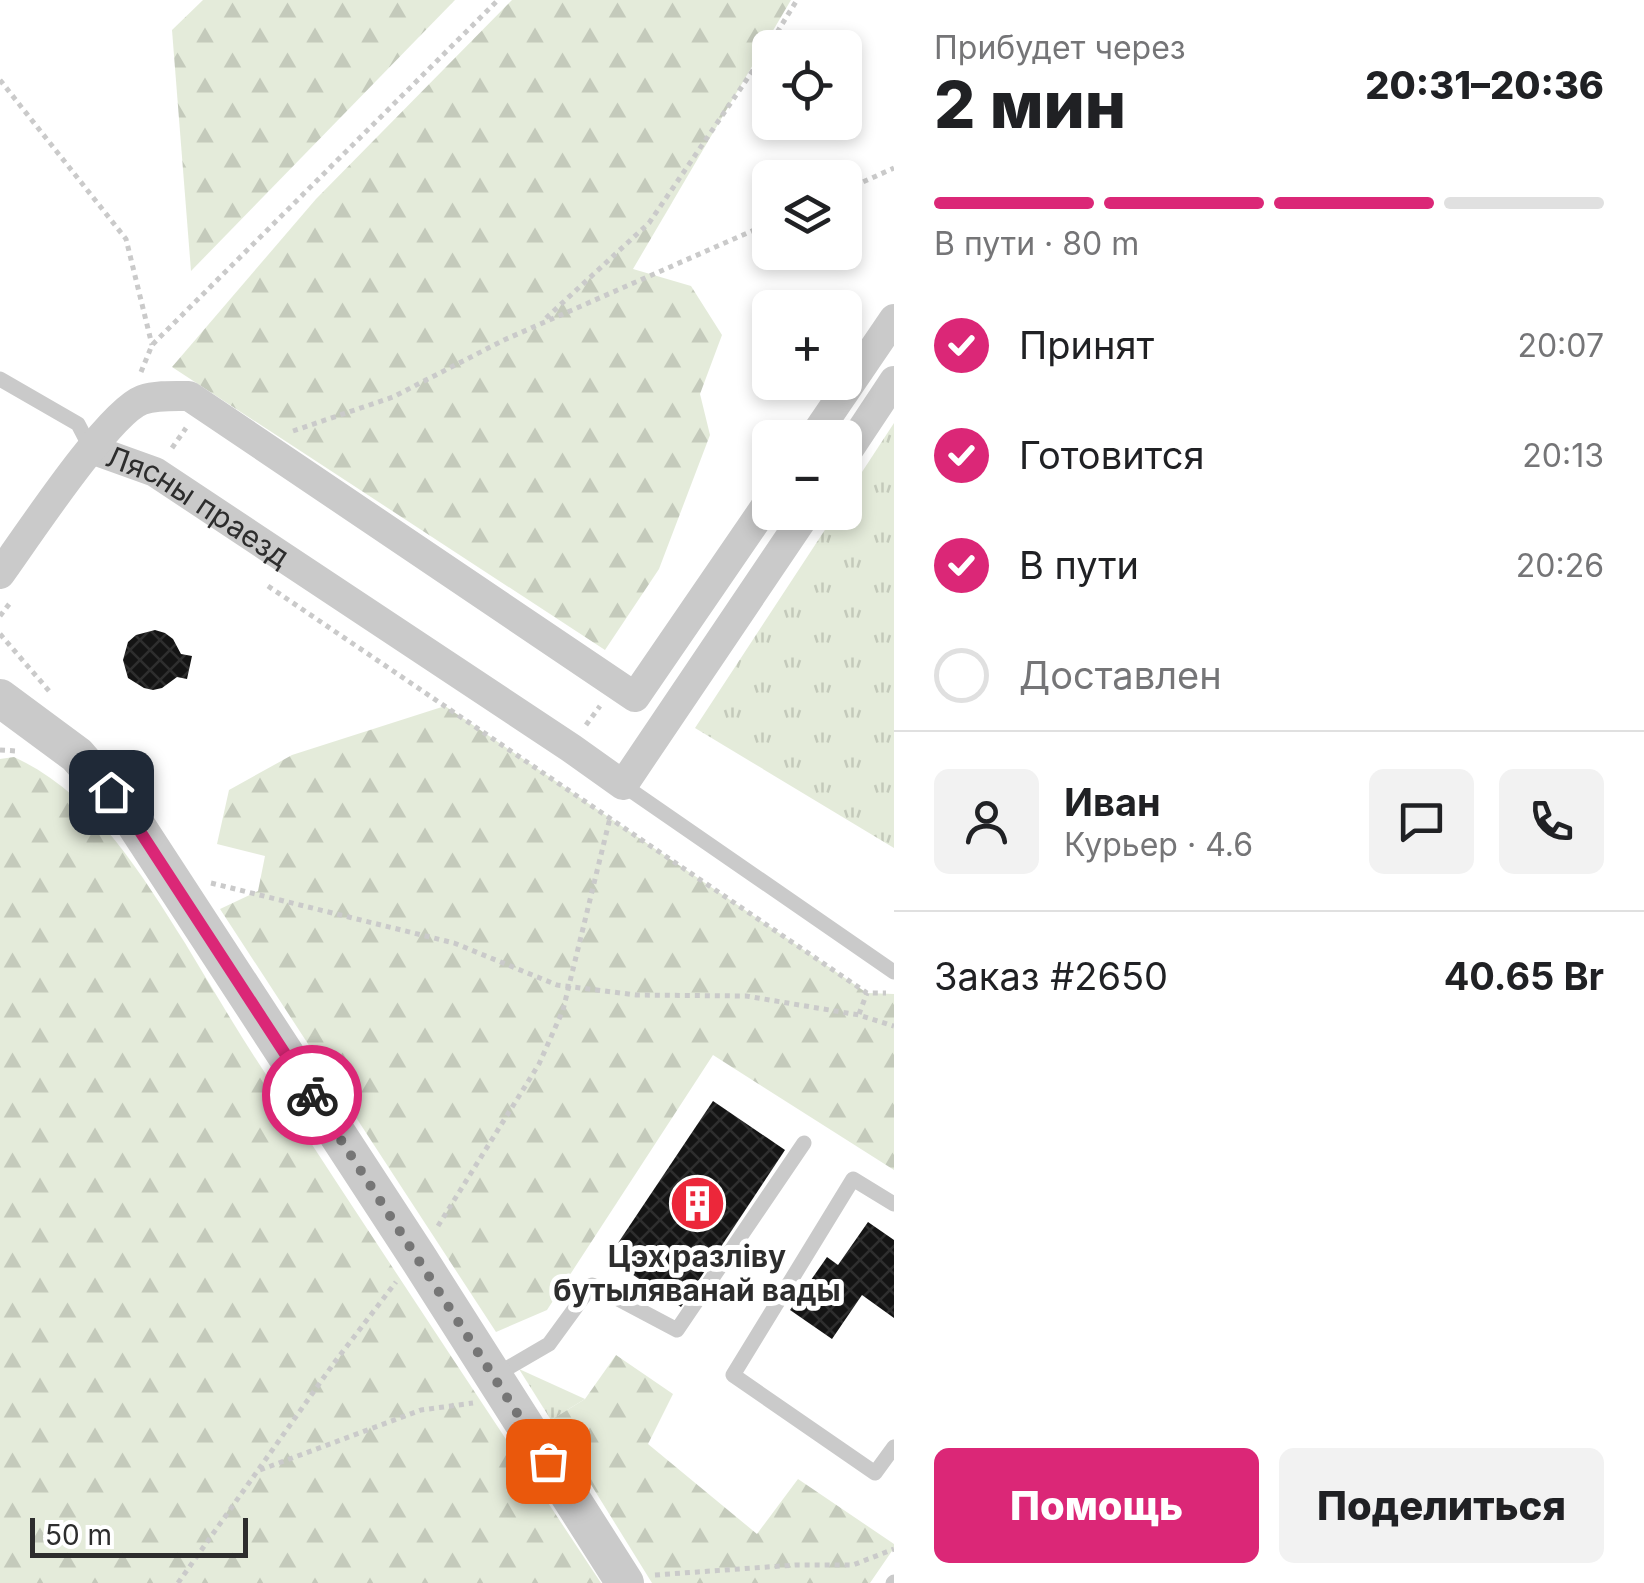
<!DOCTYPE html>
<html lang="ru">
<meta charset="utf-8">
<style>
:root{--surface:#fff;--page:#f2f2f2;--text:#202124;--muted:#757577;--line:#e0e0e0;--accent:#db2777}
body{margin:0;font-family:Inter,sans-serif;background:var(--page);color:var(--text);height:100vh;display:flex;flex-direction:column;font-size:38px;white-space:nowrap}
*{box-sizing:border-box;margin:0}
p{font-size:32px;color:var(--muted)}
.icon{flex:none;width:55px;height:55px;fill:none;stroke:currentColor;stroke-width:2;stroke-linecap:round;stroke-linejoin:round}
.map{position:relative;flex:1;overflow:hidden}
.drawer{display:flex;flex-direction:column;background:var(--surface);width:750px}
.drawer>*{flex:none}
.fabs{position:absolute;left:752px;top:30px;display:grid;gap:20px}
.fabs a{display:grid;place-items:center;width:110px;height:110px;border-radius:15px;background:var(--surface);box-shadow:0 5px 15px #0003;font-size:50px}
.scale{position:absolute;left:30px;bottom:25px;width:218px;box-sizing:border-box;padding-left:10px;border:5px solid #2d2d2d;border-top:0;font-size:28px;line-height:35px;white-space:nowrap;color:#2d2d2d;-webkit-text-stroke:8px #fff;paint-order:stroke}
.pin{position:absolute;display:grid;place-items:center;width:85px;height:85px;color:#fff;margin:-42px;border-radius:20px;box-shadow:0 5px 15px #0006}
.courier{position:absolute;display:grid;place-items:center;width:100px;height:100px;margin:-50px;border:8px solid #db2777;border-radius:50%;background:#fff;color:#222;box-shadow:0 2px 12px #0007}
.head em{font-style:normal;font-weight:800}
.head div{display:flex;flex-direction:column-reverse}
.head{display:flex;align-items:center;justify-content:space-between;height:170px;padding:0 40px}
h1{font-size:65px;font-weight:800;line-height:75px}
.bar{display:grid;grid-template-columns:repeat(4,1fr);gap:15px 10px;align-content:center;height:120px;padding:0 40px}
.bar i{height:12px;border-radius:8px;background:var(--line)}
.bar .selected{background:var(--accent)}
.bar p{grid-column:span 4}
.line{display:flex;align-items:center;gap:25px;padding:0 40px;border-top:2px solid var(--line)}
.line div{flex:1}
.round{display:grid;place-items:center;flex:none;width:105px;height:105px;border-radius:15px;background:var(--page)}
ol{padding:0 40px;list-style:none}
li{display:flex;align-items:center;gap:30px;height:110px}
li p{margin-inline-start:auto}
li .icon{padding:10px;border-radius:50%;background:var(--accent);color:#fff;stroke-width:4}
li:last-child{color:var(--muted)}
li i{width:55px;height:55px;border:5px solid var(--line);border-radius:50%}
.primary-button{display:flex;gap:20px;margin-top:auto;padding:20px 40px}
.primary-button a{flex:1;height:115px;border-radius:15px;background:var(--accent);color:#fff;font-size:40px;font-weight:800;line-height:115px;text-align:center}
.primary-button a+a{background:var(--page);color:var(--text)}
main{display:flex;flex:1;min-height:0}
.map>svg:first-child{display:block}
</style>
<main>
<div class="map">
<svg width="894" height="1583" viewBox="0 0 894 1583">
<defs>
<pattern id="grass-tufts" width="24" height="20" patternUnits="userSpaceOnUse" patternTransform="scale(2.5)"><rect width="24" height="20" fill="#e4ebda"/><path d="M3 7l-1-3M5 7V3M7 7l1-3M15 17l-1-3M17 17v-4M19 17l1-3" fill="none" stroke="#c4cabb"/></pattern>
<pattern id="forest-firs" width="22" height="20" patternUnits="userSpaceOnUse" patternTransform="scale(2.5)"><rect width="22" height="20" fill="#e4ebda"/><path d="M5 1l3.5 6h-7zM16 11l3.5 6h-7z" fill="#c4cabb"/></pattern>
<pattern id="building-cross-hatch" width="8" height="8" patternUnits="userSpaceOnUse" patternTransform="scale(2.5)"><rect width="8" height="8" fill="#141414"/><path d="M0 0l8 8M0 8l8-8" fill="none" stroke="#2e2e2e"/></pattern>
</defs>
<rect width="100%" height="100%" fill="#fff"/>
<!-- grass -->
<g fill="url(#grass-tufts)">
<path d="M894,423V848L695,728L836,513L845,512V498Z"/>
<path d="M519,1369L585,1399L551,1420Z"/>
</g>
<!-- forest -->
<g fill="url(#forest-firs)">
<path d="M203,0H455L191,271L172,30Z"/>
<path d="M512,0H791L633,269L691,286L722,335L700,394L710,435L659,569L605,650L172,367L316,199Z"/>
<path d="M445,706L867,993L894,994V1170L713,1055L547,1310L496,1332L220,909L258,891L265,856L217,844L229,790L292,755Z"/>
<path d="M14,757C93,793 140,872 185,943C216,995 247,1047 281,1097C387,1260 494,1421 601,1583H0V759Z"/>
<path d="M616,1355L673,1394L648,1444L757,1534L798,1479L894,1544V1548L870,1583H652L551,1420L585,1399Z"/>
</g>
<!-- building -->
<g fill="url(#building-cross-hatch)">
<path d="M155,630L165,633L173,639L181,654L192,656L187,679L177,677L162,688L153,690L144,688L128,678L123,660L128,642L136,635Z"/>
<path d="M713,1101L785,1150L681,1307L608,1258Z"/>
<path d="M868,1222L894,1240V1318L862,1295L832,1339L790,1310L827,1257L838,1265Z"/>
</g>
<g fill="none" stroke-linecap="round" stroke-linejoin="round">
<!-- path -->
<g stroke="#cacaca" stroke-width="5" stroke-dasharray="5 5" stroke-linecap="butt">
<path d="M0,80L126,239L152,345"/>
<path d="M845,190L894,168"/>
<path d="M546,318L649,223L760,60L797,0"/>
<path d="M141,372L152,345L498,0"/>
<path d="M293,431L393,397L504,340L770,223"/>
<path d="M172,448L186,428"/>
<path d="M268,586L867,993H886"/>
<path d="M0,616L10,603"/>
<path d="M0,634L50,692"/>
<path d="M586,725L600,706"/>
<path d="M0,750L17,751"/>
<path d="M211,883L454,943L557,985L636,995L746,996L859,1015L894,1026"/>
<path d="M859,1014L867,993"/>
<path d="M438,1226L539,1064L563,1010L610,818"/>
<path d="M260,1470L421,1410L473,1403"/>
<path d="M655,1575L795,1565H853L894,1549"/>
<path d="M178,1583L334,1363L396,1282"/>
</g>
<!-- service -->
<g stroke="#cacaca" stroke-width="15">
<path d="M0,379L78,424L91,449"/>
<path d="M623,785L894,972"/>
<path d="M894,1204L853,1179L733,1375L875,1473L894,1447"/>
<path d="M494,1376L549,1344L592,1285L677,1330L804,1143"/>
<path d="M893,1583L894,1582"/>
</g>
<!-- minor -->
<g stroke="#cacaca" stroke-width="30">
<path d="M813,438L894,319"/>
<path id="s1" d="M91,449L155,472L571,748L623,785L807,512"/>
<path d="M845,455L894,381"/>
<path d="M0,574C26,538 108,413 142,400C157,395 174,396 189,396L635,697L770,500"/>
</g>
<!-- tertiary -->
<path stroke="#cacaca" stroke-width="38" d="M0,698L77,755L130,816L417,1256L625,1583"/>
</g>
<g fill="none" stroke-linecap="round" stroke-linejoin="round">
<!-- done -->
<path stroke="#767676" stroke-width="10" stroke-dasharray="0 18" d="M312,1095L548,1461"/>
<!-- route -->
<path stroke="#db2777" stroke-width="12" d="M111,792L130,816L312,1095"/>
</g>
<!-- icons -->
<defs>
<symbol id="building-disc" viewBox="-11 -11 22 22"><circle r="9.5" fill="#ec273a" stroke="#fff"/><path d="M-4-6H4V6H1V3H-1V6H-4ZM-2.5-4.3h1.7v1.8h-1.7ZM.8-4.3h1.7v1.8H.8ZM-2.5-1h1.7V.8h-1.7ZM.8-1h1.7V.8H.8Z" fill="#fff"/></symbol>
</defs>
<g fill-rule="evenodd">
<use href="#building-disc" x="666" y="1172" width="63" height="63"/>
</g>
<g text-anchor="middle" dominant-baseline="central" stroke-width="10" stroke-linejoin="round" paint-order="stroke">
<!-- street labels -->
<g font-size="30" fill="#2d2d2d" stroke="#fff">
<text stroke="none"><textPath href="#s1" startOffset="122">Лясны праезд</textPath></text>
</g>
<!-- poi labels -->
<g font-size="30" font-weight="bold" fill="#2d2d2d" stroke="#fff">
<text x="697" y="1256">Цэх разліву<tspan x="697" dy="34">бутыляванай вады</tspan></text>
</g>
</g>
</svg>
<div class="fabs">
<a><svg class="icon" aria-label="locate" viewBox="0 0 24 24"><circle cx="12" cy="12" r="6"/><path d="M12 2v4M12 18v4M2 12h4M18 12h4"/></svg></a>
<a><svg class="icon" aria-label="layers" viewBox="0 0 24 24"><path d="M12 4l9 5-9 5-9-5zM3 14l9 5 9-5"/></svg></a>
<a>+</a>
<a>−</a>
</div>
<div class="scale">50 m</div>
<div class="pin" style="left:548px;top:1461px;background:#ea580c"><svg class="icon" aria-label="bag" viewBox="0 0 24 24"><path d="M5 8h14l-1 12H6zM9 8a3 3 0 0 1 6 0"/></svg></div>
<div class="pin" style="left:111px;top:792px;background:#1f2937"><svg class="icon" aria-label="home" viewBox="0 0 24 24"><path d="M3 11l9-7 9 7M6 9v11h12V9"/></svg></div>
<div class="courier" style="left:312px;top:1095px"><svg class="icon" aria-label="bike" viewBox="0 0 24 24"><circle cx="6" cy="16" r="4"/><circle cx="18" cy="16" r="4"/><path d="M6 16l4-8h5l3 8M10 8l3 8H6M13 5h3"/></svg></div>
</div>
<section class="drawer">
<div class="head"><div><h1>2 мин</h1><p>Прибудет через</p></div><em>20:31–20:36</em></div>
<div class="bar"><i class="selected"></i><i class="selected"></i><i class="selected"></i><i></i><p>В пути · 80 m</p></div>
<ol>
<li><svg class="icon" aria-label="check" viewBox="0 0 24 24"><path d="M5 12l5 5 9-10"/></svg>Принят<p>20:07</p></li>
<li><svg class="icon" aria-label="check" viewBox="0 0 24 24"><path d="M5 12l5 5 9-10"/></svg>Готовится<p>20:13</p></li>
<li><svg class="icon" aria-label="check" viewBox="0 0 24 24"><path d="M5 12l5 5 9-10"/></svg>В пути<p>20:26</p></li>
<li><i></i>Доставлен</li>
</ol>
<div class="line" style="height:180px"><a class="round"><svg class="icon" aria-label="person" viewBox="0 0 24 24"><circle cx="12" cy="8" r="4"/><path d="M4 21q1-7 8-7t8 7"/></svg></a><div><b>Иван</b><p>Курьер · 4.6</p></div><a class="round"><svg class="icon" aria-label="chat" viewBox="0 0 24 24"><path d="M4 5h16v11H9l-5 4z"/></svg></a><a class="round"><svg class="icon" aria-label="phone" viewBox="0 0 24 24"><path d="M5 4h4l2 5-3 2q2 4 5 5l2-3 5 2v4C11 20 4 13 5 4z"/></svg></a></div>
<div class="line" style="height:130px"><div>Заказ #2650</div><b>40.65 Br</b></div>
<div class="primary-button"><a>Помощь</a><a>Поделиться</a></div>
</section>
</main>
